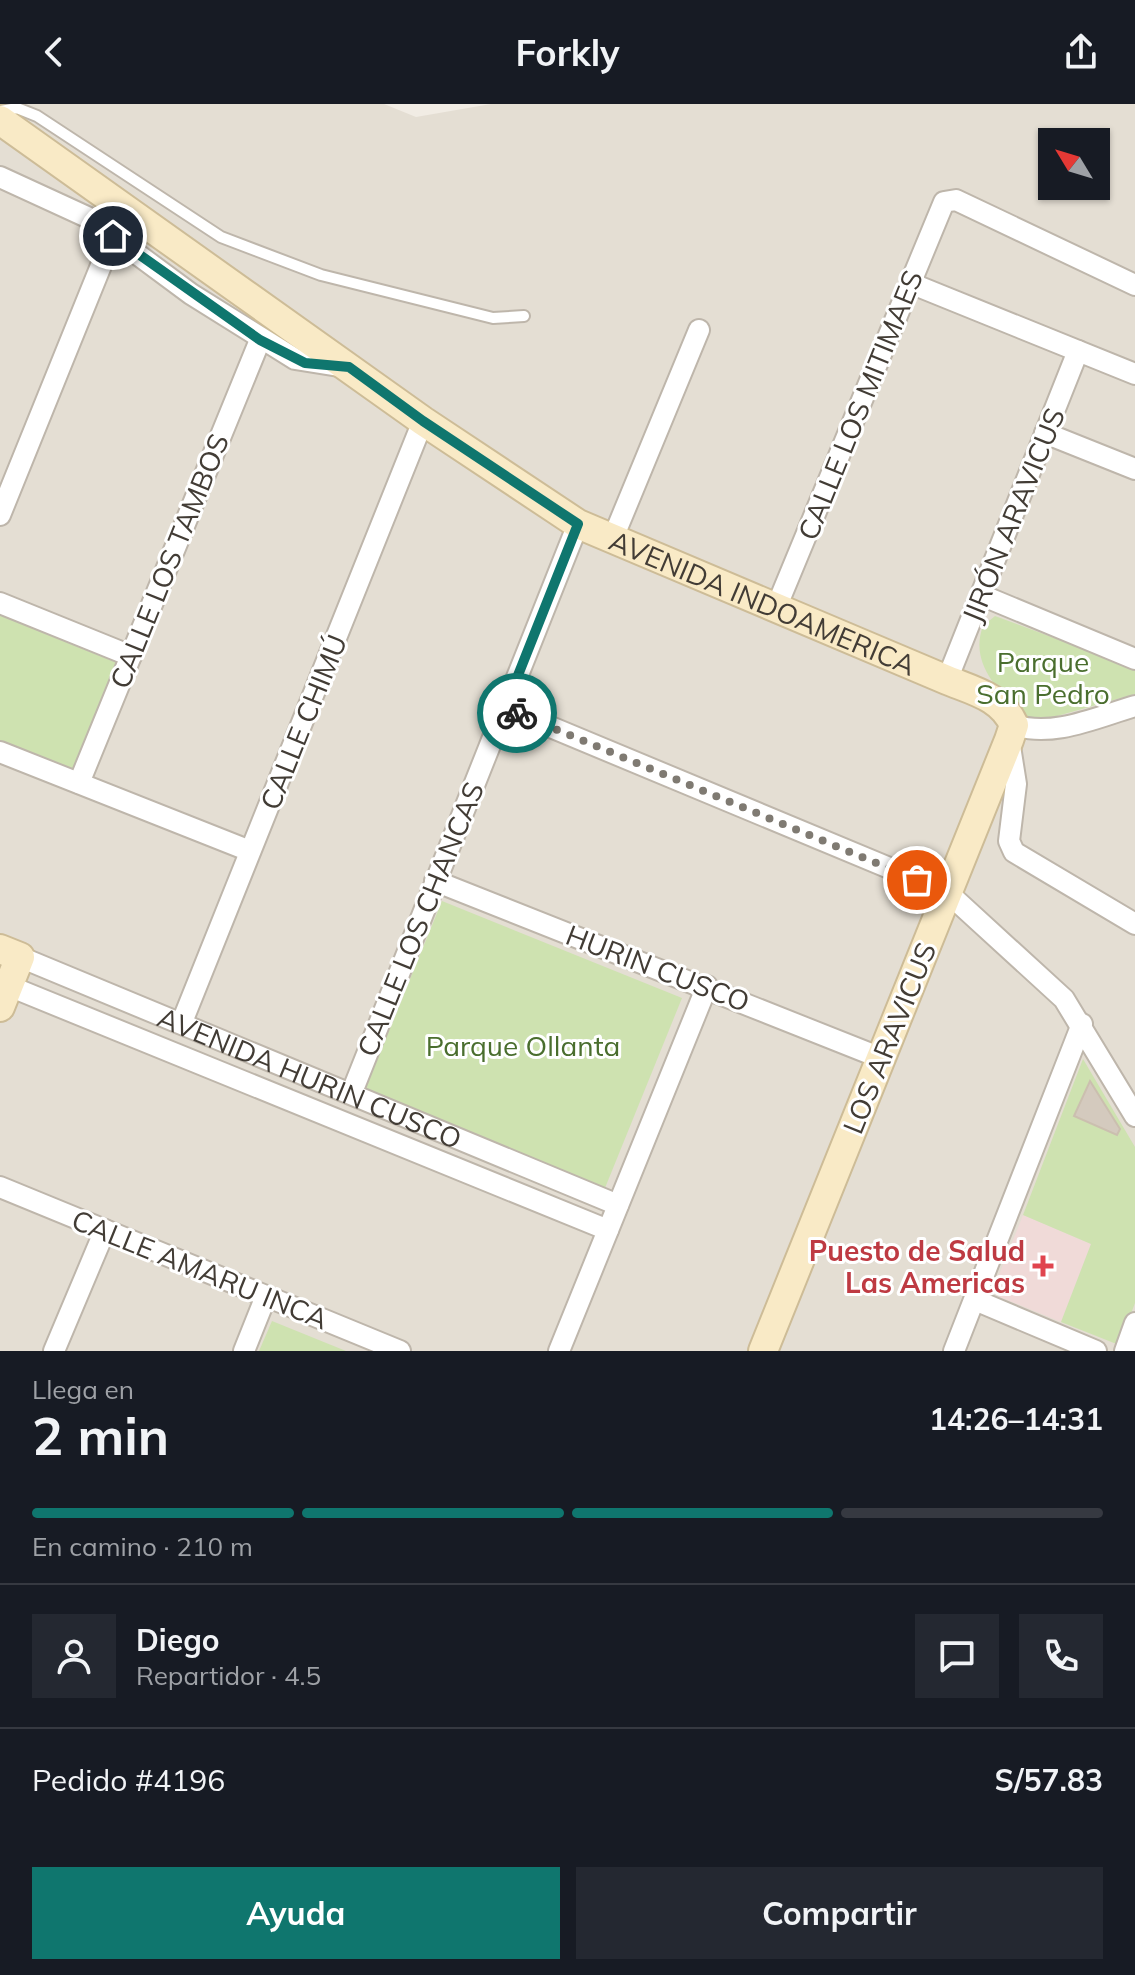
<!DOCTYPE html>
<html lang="es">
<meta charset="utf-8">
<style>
:root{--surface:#171b24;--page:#242831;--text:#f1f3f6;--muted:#9ea1a6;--line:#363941;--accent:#0f766e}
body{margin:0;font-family:Mulish,sans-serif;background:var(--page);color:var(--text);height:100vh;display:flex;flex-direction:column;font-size:30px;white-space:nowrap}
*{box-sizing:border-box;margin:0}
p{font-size:26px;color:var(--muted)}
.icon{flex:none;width:44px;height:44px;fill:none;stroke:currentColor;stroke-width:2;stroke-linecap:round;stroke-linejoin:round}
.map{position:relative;height:1247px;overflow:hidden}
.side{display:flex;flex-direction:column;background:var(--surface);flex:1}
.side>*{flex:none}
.needle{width:52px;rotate:308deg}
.fabs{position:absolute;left:1038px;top:24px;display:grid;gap:16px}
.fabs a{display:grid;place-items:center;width:72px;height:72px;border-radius:0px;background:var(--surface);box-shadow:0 2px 6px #0004;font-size:40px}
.pin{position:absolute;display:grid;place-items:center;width:68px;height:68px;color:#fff;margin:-34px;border:4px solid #fff;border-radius:50%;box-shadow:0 2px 8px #0007}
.courier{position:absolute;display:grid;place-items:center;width:80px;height:80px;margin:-40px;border:6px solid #0f766e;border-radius:50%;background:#fff;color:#222;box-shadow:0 2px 10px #0007}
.headline em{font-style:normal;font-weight:700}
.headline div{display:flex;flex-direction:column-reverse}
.headline{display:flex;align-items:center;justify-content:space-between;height:136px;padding:0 32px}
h1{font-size:52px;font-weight:700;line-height:60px}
.bar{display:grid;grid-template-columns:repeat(4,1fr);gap:12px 8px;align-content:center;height:96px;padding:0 32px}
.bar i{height:10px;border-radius:6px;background:var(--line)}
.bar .current{background:var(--accent)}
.bar p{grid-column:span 4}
.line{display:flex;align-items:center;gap:20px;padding:0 32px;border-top:2px solid var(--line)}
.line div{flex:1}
.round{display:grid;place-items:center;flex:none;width:84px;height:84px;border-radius:0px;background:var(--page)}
.action{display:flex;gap:16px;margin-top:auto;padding:16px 32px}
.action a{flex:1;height:92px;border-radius:0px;background:var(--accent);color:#fff;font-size:32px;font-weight:700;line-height:92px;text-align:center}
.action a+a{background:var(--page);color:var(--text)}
header{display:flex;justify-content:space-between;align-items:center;height:104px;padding:0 32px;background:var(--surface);font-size:36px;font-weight:700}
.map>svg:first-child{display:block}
</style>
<header><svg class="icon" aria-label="back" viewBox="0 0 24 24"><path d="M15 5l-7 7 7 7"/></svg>Forkly<svg class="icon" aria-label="share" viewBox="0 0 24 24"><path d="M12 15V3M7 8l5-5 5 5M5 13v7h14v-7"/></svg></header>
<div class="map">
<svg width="1135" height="1247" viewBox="0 0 1135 1247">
<rect width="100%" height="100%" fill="#f1ece4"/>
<!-- residential -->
<path fill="#e4ded3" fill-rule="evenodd" d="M0,0H384L416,13L491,0H1135V1247H0ZM1052,38H1096V82H1052Z"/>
<!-- medical -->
<path fill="#f0dad8" d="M1023,1111L1091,1140L1061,1218L1000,1193L994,1183Z"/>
<!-- green -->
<g fill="#cee2b0">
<path d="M0,511L120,560L75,670L0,639Z"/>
<path d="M995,512L1135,564V590L1043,616L1029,617C1003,591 968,562 983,522Z"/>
<path d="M442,797L682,894L605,1084L364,987Z"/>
<path d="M1083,955L1135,1043V1199L1119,1241L1061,1218L1091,1140L1023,1111Z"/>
<path d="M272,1217L346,1247H259Z"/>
</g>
<!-- building -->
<path fill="#d4cabe" stroke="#cbbfaf" stroke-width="2" d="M1090,977L1120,1025L1117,1031L1074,1012Z"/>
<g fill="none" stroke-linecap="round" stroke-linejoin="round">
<defs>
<path id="lane" d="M0,7L17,4L37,12L221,133L321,171L493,214L524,212"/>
<g id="street">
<path d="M0,73L87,113L191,190L295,255L345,263"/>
<path d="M910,179L1135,270"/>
<path d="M1045,329L1135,365"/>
<path d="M0,411L113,132"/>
<path d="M613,434L699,226"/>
<path d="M981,491L1135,555"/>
<path d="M0,499L131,552"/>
<path d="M776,504L944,98L956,96L1135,181"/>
<path d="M947,576L1078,247"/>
<path d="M505,604L947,788L1064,895L1135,1012"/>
<path d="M1014,621C1053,634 1097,613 1135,602"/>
<path d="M1009,636L1016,680L1009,737L1014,748L1135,820"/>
<path d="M0,648L250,747"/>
<path d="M79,679L260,236"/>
<path d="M435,777L881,954"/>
<path id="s1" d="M20,853L618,1101"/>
<path d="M9,882L608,1126"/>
<path d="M182,918L423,317"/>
<path d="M352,988L578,420"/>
<path d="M0,1083L400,1247"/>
<path d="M975,1196L1096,1247"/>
<path d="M54,1247L105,1126"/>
<path d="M244,1247L266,1192"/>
<path d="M559,1247L707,882"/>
<path d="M954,1247L1082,920"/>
<path d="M1125,1247L1135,1219"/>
</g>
<g id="secondary">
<path id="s2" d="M0,16L423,317L578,420L947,576C974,587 1002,593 1014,621L1009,636L763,1247"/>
<path d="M0,845L20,853L0,903"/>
</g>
</defs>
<!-- lane casing -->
<use href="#lane" stroke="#beb6ab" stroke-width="14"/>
<!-- street casing -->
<use href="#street" stroke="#beb6ab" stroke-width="24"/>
<!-- secondary casing -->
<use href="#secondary" stroke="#cdbc97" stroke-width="32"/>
<!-- lane -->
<use href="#lane" stroke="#fff" stroke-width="10"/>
<!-- street -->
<use href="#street" stroke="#fff" stroke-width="20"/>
<!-- secondary -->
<use href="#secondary" stroke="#f9eac6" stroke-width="28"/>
</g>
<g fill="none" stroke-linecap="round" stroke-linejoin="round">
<!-- done -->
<path stroke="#7f7a72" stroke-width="8" stroke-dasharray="0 14.4" d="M517,609L917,776"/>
<!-- route -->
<path stroke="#0f766e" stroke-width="10" d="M113,132L260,236L305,259L349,263L423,317L578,420L505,604L517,609"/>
</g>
<!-- markers -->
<path fill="#e0444e" stroke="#fff" stroke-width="3" d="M1039 1150h8v8h8v8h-8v8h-8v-8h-8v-8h8z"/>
<g text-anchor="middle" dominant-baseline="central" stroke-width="6" stroke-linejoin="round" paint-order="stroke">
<!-- street labels -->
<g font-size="28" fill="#423c35" stroke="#fff">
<text transform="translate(860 301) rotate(-68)">CALLE LOS MITIMAES</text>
<text transform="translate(1013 411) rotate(-68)">JIRÓN ARAVICUS</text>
<text transform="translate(169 457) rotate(-68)">CALLE LOS TAMBOS</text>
<text stroke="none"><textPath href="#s2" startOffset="906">AVENIDA INDOAMERICA</textPath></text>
<text transform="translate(303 618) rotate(-68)">CALLE CHIMÚ</text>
<text transform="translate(420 815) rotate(-68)">CALLE LOS CHANCAS</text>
<text transform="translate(658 864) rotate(21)">HURIN CUSCO</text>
<text transform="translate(889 934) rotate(-68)">LOS ARAVICUS</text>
<text stroke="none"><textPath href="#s1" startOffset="314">AVENIDA HURIN CUSCO</textPath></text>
<text transform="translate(200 1165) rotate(22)">CALLE AMARU INCA</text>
</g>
<!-- park labels -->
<g font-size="28" fill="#4a6e2e" stroke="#fff">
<text x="1043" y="557">Parque<tspan x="1043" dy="32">San Pedro</tspan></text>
<text x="523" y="941">Parque Ollanta</text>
</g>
<!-- health labels -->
<g font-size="28" font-weight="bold" fill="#be3a42" stroke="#fff" text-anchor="end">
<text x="1025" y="1146">Puesto de Salud<tspan x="1025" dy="32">Las Americas</tspan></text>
</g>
</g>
</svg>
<div class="fabs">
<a><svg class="needle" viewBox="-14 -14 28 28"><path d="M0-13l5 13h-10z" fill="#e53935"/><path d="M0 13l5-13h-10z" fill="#9ea1a6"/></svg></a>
</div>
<div class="pin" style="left:917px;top:776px;background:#ea580c"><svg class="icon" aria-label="bag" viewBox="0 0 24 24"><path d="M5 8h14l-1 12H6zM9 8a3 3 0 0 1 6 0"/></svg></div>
<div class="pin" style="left:113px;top:132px;background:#1f2937"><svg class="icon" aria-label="home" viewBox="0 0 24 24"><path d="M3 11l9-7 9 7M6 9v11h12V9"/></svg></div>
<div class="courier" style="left:517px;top:609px"><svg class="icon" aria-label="bike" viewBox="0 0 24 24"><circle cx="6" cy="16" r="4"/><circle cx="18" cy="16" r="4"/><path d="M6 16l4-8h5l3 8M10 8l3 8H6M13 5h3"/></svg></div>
</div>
<section class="side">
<div class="headline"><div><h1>2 min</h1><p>Llega en</p></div><em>14:26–14:31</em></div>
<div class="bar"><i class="current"></i><i class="current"></i><i class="current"></i><i></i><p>En camino · 210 m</p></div>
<div class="line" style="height:144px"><a class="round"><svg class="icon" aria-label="person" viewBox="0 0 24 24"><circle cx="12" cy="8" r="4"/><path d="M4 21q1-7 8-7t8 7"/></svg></a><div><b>Diego</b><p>Repartidor · 4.5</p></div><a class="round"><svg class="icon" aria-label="chat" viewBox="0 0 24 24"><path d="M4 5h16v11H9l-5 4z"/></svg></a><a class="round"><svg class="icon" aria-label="phone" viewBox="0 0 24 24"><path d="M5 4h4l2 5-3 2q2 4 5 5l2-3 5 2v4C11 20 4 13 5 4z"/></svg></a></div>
<div class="line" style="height:104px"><div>Pedido #4196</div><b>S/57.83</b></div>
<div class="action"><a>Ayuda</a><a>Compartir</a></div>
</section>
